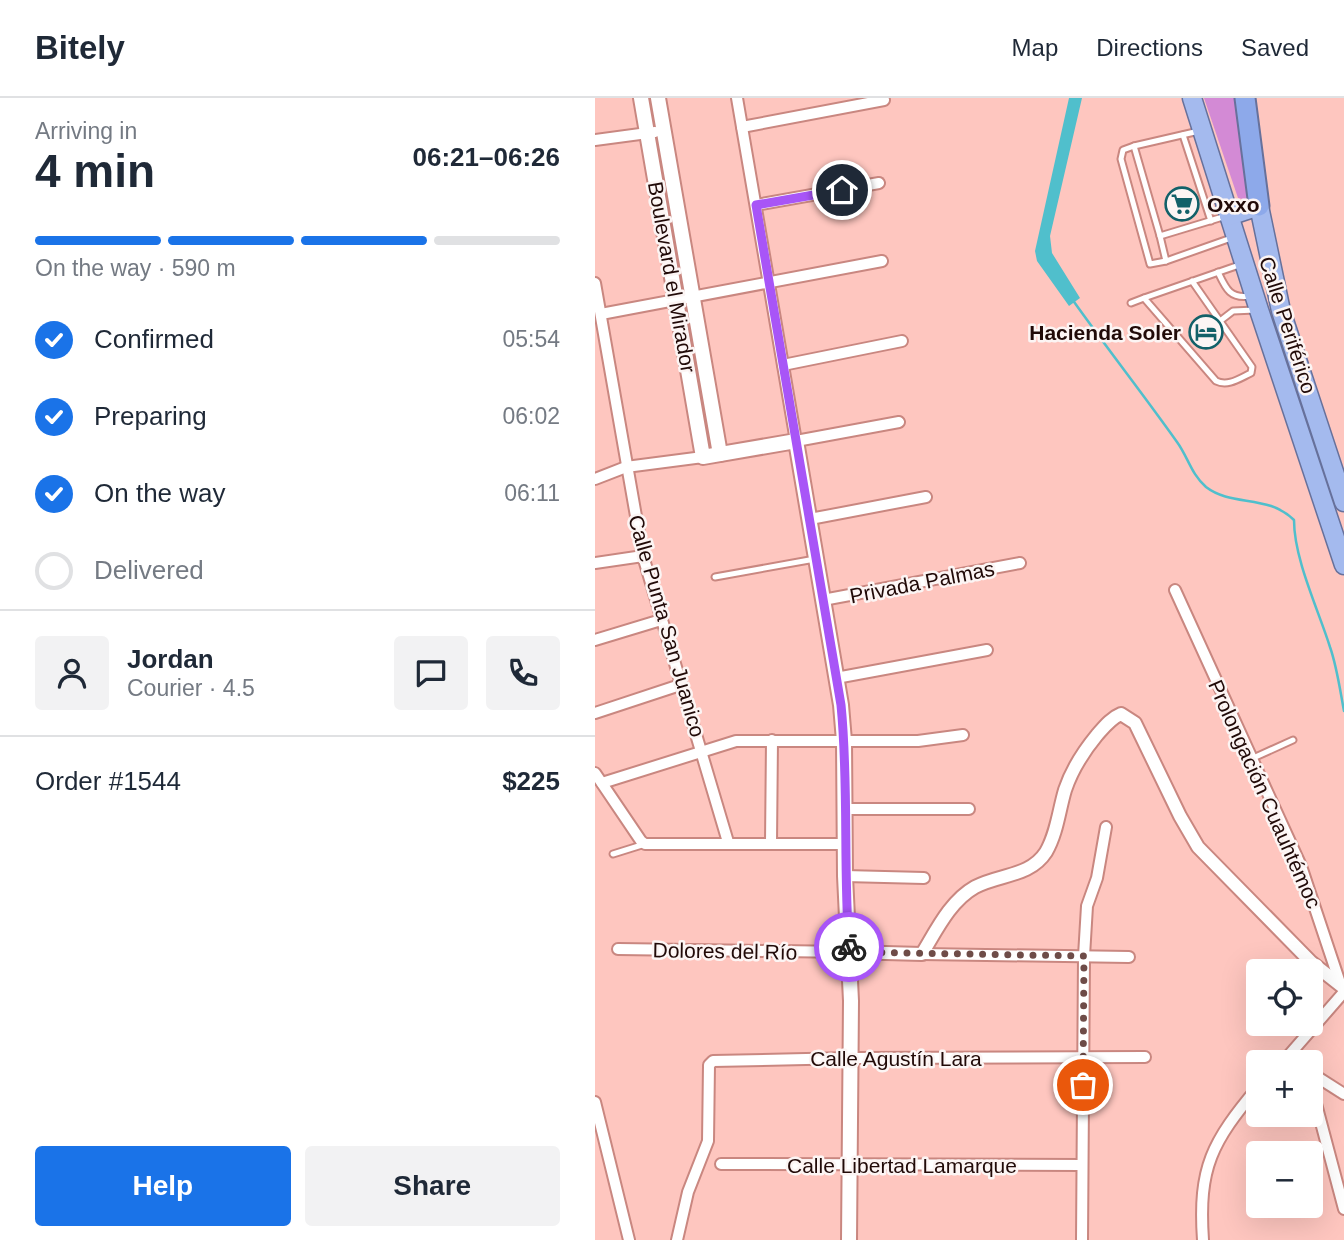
<!DOCTYPE html>
<meta charset="utf-8">
<style>
:root{--surface:#fff;--page:#f2f2f3;--text:#1f2937;--muted:#747a83;--line:#e0e1e3;--accent:#1a73e8}
body{margin:0;font-family:Arial,sans-serif;background:var(--page);color:var(--text);height:100vh;display:flex;flex-direction:column;font-size:26px;white-space:nowrap}
*{box-sizing:border-box;margin:0}
p{font-size:23px;color:var(--muted)}
.icon{flex:none;width:38px;height:38px;fill:none;stroke:currentColor;stroke-width:2;stroke-linecap:round;stroke-linejoin:round}
.map{position:relative;flex:1;overflow:hidden}
.details{display:flex;flex-direction:column;background:var(--surface);width:595px}
.details>*{flex:none}
.tools{position:absolute;left:651px;top:861px;display:grid;gap:14px}
.tools a{display:grid;place-items:center;width:77px;height:77px;border-radius:7px;background:var(--surface);box-shadow:0 7px 28px #0002;font-size:35px}
.pin{position:absolute;display:grid;place-items:center;width:60px;height:60px;color:#fff;margin:-30px;border:4px solid #fff;border-radius:50%;box-shadow:0 2px 7px #0007}
.courier{position:absolute;display:grid;place-items:center;width:70px;height:70px;margin:-35px;border:5px solid #a855f7;border-radius:50%;background:#fff;color:#222;box-shadow:0 2px 9px #0007}
.headline em{font-style:normal;font-weight:600}
.headline div{display:flex;flex-direction:column-reverse}
.headline{display:flex;align-items:center;justify-content:space-between;height:119px;padding:0 35px}
h1{font-size:46px;font-weight:600;line-height:52px}
.bar{display:grid;grid-template-columns:repeat(4,1fr);gap:10px 7px;align-content:center;height:84px;padding:0 35px}
.bar i{height:9px;border-radius:5px;background:var(--line)}
.bar .active{background:var(--accent)}
.bar p{grid-column:span 4}
.line{display:flex;align-items:center;gap:18px;padding:0 35px;border-top:2px solid var(--line)}
.line div{flex:1}
.round{display:grid;place-items:center;flex:none;width:74px;height:74px;border-radius:7px;background:var(--page)}
ol{padding:0 35px;list-style:none}
li{display:flex;align-items:center;gap:21px;height:77px}
li p{margin-inline-start:auto}
li .icon{padding:7px;border-radius:50%;background:var(--accent);color:#fff;stroke-width:4}
li:last-child{color:var(--muted)}
li i{width:38px;height:38px;border:4px solid var(--line);border-radius:50%}
.primary-button{display:flex;gap:14px;margin-top:auto;padding:14px 35px}
.primary-button a{flex:1;height:80px;border-radius:7px;background:var(--accent);color:#fff;font-size:28px;font-weight:600;line-height:80px;text-align:center}
.primary-button a+a{background:var(--page);color:var(--text)}
header{display:flex;align-items:center;gap:42px;box-sizing:border-box;height:98px;padding:0 35px;background:var(--surface);border-bottom:2px solid var(--line)}
header strong{font-size:33px}
nav{display:flex;gap:38px;margin-inline-start:auto;font-size:24px}
main{display:flex;flex:1;min-height:0}
.map>svg:first-child{display:block}
</style>
<header>
<strong>Bitely</strong>
<nav><a>Map</a><a>Directions</a><a>Saved</a></nav>
</header>
<main>
<section class="details">
<div class="headline"><div><h1>4 min</h1><p>Arriving in</p></div><em>06:21–06:26</em></div>
<div class="bar"><i class="active"></i><i class="active"></i><i class="active"></i><i></i><p>On the way · 590 m</p></div>
<ol>
<li><svg class="icon" aria-label="check" viewBox="0 0 24 24"><path d="M5 12l5 5 9-10"/></svg>Confirmed<p>05:54</p></li>
<li><svg class="icon" aria-label="check" viewBox="0 0 24 24"><path d="M5 12l5 5 9-10"/></svg>Preparing<p>06:02</p></li>
<li><svg class="icon" aria-label="check" viewBox="0 0 24 24"><path d="M5 12l5 5 9-10"/></svg>On the way<p>06:11</p></li>
<li><i></i>Delivered</li>
</ol>
<div class="line" style="height:126px"><a class="round"><svg class="icon" aria-label="person" viewBox="0 0 24 24"><circle cx="12" cy="8" r="4"/><path d="M4 21q1-7 8-7t8 7"/></svg></a><div><b>Jordan</b><p>Courier · 4.5</p></div><a class="round"><svg class="icon" aria-label="chat" viewBox="0 0 24 24"><path d="M4 5h16v11H9l-5 4z"/></svg></a><a class="round"><svg class="icon" aria-label="phone" viewBox="0 0 24 24"><path d="M5 4h4l2 5-3 2q2 4 5 5l2-3 5 2v4C11 20 4 13 5 4z"/></svg></a></div>
<div class="line" style="height:91px"><div>Order #1544</div><b>$225</b></div>
<div class="primary-button"><a>Help</a><a>Share</a></div>
</section>
<div class="map">
<svg width="749" height="1142" viewBox="0 0 749 1142">
<rect width="100%" height="100%" fill="#fec6bf"/>
<!-- green -->
<path fill="#d38ad5" d="M609,0H643L656,99L652,102L643,100Z"/>
<!-- water -->
<path fill="#50bfcc" d="M474,0H487L455,138L457,155L485,200L474,208L442,163L440,153Z"/>
<g fill="none" stroke-linecap="round" stroke-linejoin="round">
<!-- stream -->
<path stroke="#50bfcc" stroke-width="2.5" d="M477,201C511,249 548,296 582,344C593,359 596,376 611,389C637,409 673,396 699,422C699,461 723,511 735,549C742,569 745,592 749,613"/>
<defs>
<g id="service">
<path d="M604,33L539,48L565,138L631,118"/>
<path d="M588,37L616,123"/>
<path d="M539,48L528,52L526,61L555,166L571,163"/>
<path d="M565,138L571,163L639,139"/>
<path d="M623,174C631,191 635,201 655,198"/>
<path d="M597,183L657,269L656,275C645,280 633,289 621,283L549,200L647,166"/>
<path d="M536,205L549,200"/>
<path d="M625,223L638,213L660,212"/>
<path d="M120,479L220,461"/>
<path d="M656,661L698,642"/>
<path d="M18,756L50,746"/>
</g>
<g id="minor">
<path d="M142,0L201,343L304,324"/>
<path d="M147,29L289,2"/>
<path d="M0,42L60,34"/>
<path d="M161,107L284,85"/>
<path d="M0,185L48,458L133,744"/>
<path d="M6,216L287,163"/>
<path d="M188,267L307,243"/>
<path d="M0,381L31,369L108,359"/>
<path d="M215,421L331,399"/>
<path d="M0,465L48,458"/>
<path d="M580,492L706,768L745,885"/>
<path d="M228,502L425,465"/>
<path d="M0,542L66,522"/>
<path d="M241,580L392,552"/>
<path d="M0,615L85,587"/>
<path d="M0,675L46,743L50,746H250"/>
<path d="M7,685L141,643H323L368,637"/>
<path d="M250,711H374"/>
<path d="M176,745L177,642"/>
<path d="M250,778L329,780"/>
<path d="M23,851L254,854"/>
<path d="M327,856L534,859"/>
<path d="M688,964L749,894"/>
<path d="M716,975L749,996"/>
<path d="M716,976L720,1002L749,1111"/>
<path d="M0,1004L34,1142"/>
<path d="M126,1066L487,1067"/>
<path d="M82,1142L93,1094L113,1043L114,967L118,963L255,960L550,959"/>
<path d="M487,1142L489,858L492,808L502,780L511,729"/>
<path d="M608,1142C603,1069 617,1044 663,989"/>
</g>
<path id="tertiary" d="M254,854L327,856C341,833 355,803 380,789C404,776 435,779 451,754C462,735 464,712 470,692C477,671 488,654 502,637C509,629 516,620 526,616L540,625L585,718L603,749L716,864L749,890"/>
<g id="secondary">
<path d="M46,0L108,359L201,343L246,607L249,643L250,778L256,903L254,1142"/>
<path d="M63,0L125,356"/>
</g>
<g id="trunk">
<path d="M597,0L664,212L749,467"/>
<path d="M634,118L664,108L686,213L749,404"/>
</g>
<path id="motorway" d="M650,0L664,108"/>
</defs>
<!-- service casing -->
<use href="#service" stroke="#c98780" stroke-width="9"/>
<!-- minor casing -->
<use href="#minor" stroke="#c98780" stroke-width="14"/>
<!-- tertiary casing -->
<use href="#tertiary" stroke="#c98780" stroke-width="16"/>
<!-- secondary casing -->
<use href="#secondary" stroke="#c98780" stroke-width="18"/>
<!-- trunk casing -->
<use href="#trunk" stroke="#67719b" stroke-width="21"/>
<!-- motorway casing -->
<use href="#motorway" stroke="#67719b" stroke-width="23"/>
<!-- service -->
<use href="#service" stroke="#fff" stroke-width="5"/>
<!-- minor -->
<use href="#minor" stroke="#fff" stroke-width="10"/>
<!-- tertiary -->
<use href="#tertiary" stroke="#fff" stroke-width="12"/>
<!-- secondary -->
<use href="#secondary" stroke="#fff" stroke-width="14"/>
<!-- trunk -->
<use href="#trunk" stroke="#a4baee" stroke-width="18"/>
<!-- motorway -->
<use href="#motorway" stroke="#8da9ea" stroke-width="19"/>
</g>
<g fill="none" stroke-linecap="round" stroke-linejoin="round">
<!-- done -->
<path stroke="#6e4c48" stroke-width="7" stroke-dasharray="0 12.6" d="M254,849V854L489,858L488,987"/>
<!-- route -->
<path stroke="#a855f7" stroke-width="9" d="M247,92L161,107L246,607C254,687 248,768 254,849"/>
</g>
<!-- icons -->
<defs>
<symbol id="supermarket-ring" viewBox="-11 -11 22 22"><circle r="9.5" fill="#fcf5f4" stroke="#126169" stroke-width="1.5"/><path d="M-6-5.5h2.5l.6 2H6L4.5 2H-2.5L-4.4-4H-6ZM-1.5 3.2a1.3 1.3 0 1 0 .1 0ZM3 3.2a1.3 1.3 0 1 0 .1 0Z" fill="#126169"/></symbol>
<symbol id="hotel-ring" viewBox="-11 -11 22 22"><circle r="9.5" fill="#fcf5f4" stroke="#126169" stroke-width="1.5"/><path d="M-6-4.5h1.5V1H6V5H4.5V3h-9V5H-6ZM-4 0a1.8 1.8 0 1 1 3.6 0ZM.5 0V-2.5h3Q6-2.5 6 0Z" fill="#126169"/></symbol>
</defs>
<g fill-rule="evenodd">
<use href="#supermarket-ring" x="568" y="87" width="38" height="38"/>
<use href="#hotel-ring" x="592" y="215" width="38" height="38"/>
</g>
<g text-anchor="middle" dominant-baseline="central" stroke-width="5" stroke-linejoin="round" paint-order="stroke">
<!-- poi labels -->
<g font-size="21" font-weight="bold" fill="#210a08" stroke="#fcf5f4" text-anchor="start">
<text x="612" y="106">Oxxo</text>
<text x="586" y="234" text-anchor="end">Hacienda Soler</text>
</g>
<!-- street labels -->
<g font-size="21" fill="#210a08" stroke="#fcf5f4">
<text transform="translate(77 179) rotate(80)">Boulevard el Mirador</text>
<text transform="translate(693 227) rotate(72)">Calle Periférico</text>
<text transform="translate(327 484) rotate(-11)">Privada Palmas</text>
<text transform="translate(72 528) rotate(74)">Calle Punta San Juanico</text>
<text transform="translate(670 696) rotate(66)">Prolongación Cuauhtémoc</text>
<text transform="translate(130 853) rotate(1)">Dolores del Río</text>
<text x="301" y="960">Calle Agustín Lara</text>
<text x="307" y="1067">Calle Libertad Lamarque</text>
</g>
</g>
</svg>
<div class="tools">
<a><svg class="icon" aria-label="locate" viewBox="0 0 24 24"><circle cx="12" cy="12" r="6"/><path d="M12 2v4M12 18v4M2 12h4M18 12h4"/></svg></a>
<a>+</a>
<a>−</a>
</div>
<div class="pin" style="left:488px;top:987px;background:#ea580c"><svg class="icon" aria-label="bag" viewBox="0 0 24 24"><path d="M5 8h14l-1 12H6zM9 8a3 3 0 0 1 6 0"/></svg></div>
<div class="pin" style="left:247px;top:92px;background:#1f2937"><svg class="icon" aria-label="home" viewBox="0 0 24 24"><path d="M3 11l9-7 9 7M6 9v11h12V9"/></svg></div>
<div class="courier" style="left:254px;top:849px"><svg class="icon" aria-label="bike" viewBox="0 0 24 24"><circle cx="6" cy="16" r="4"/><circle cx="18" cy="16" r="4"/><path d="M6 16l4-8h5l3 8M10 8l3 8H6M13 5h3"/></svg></div>
</div>
</main>
